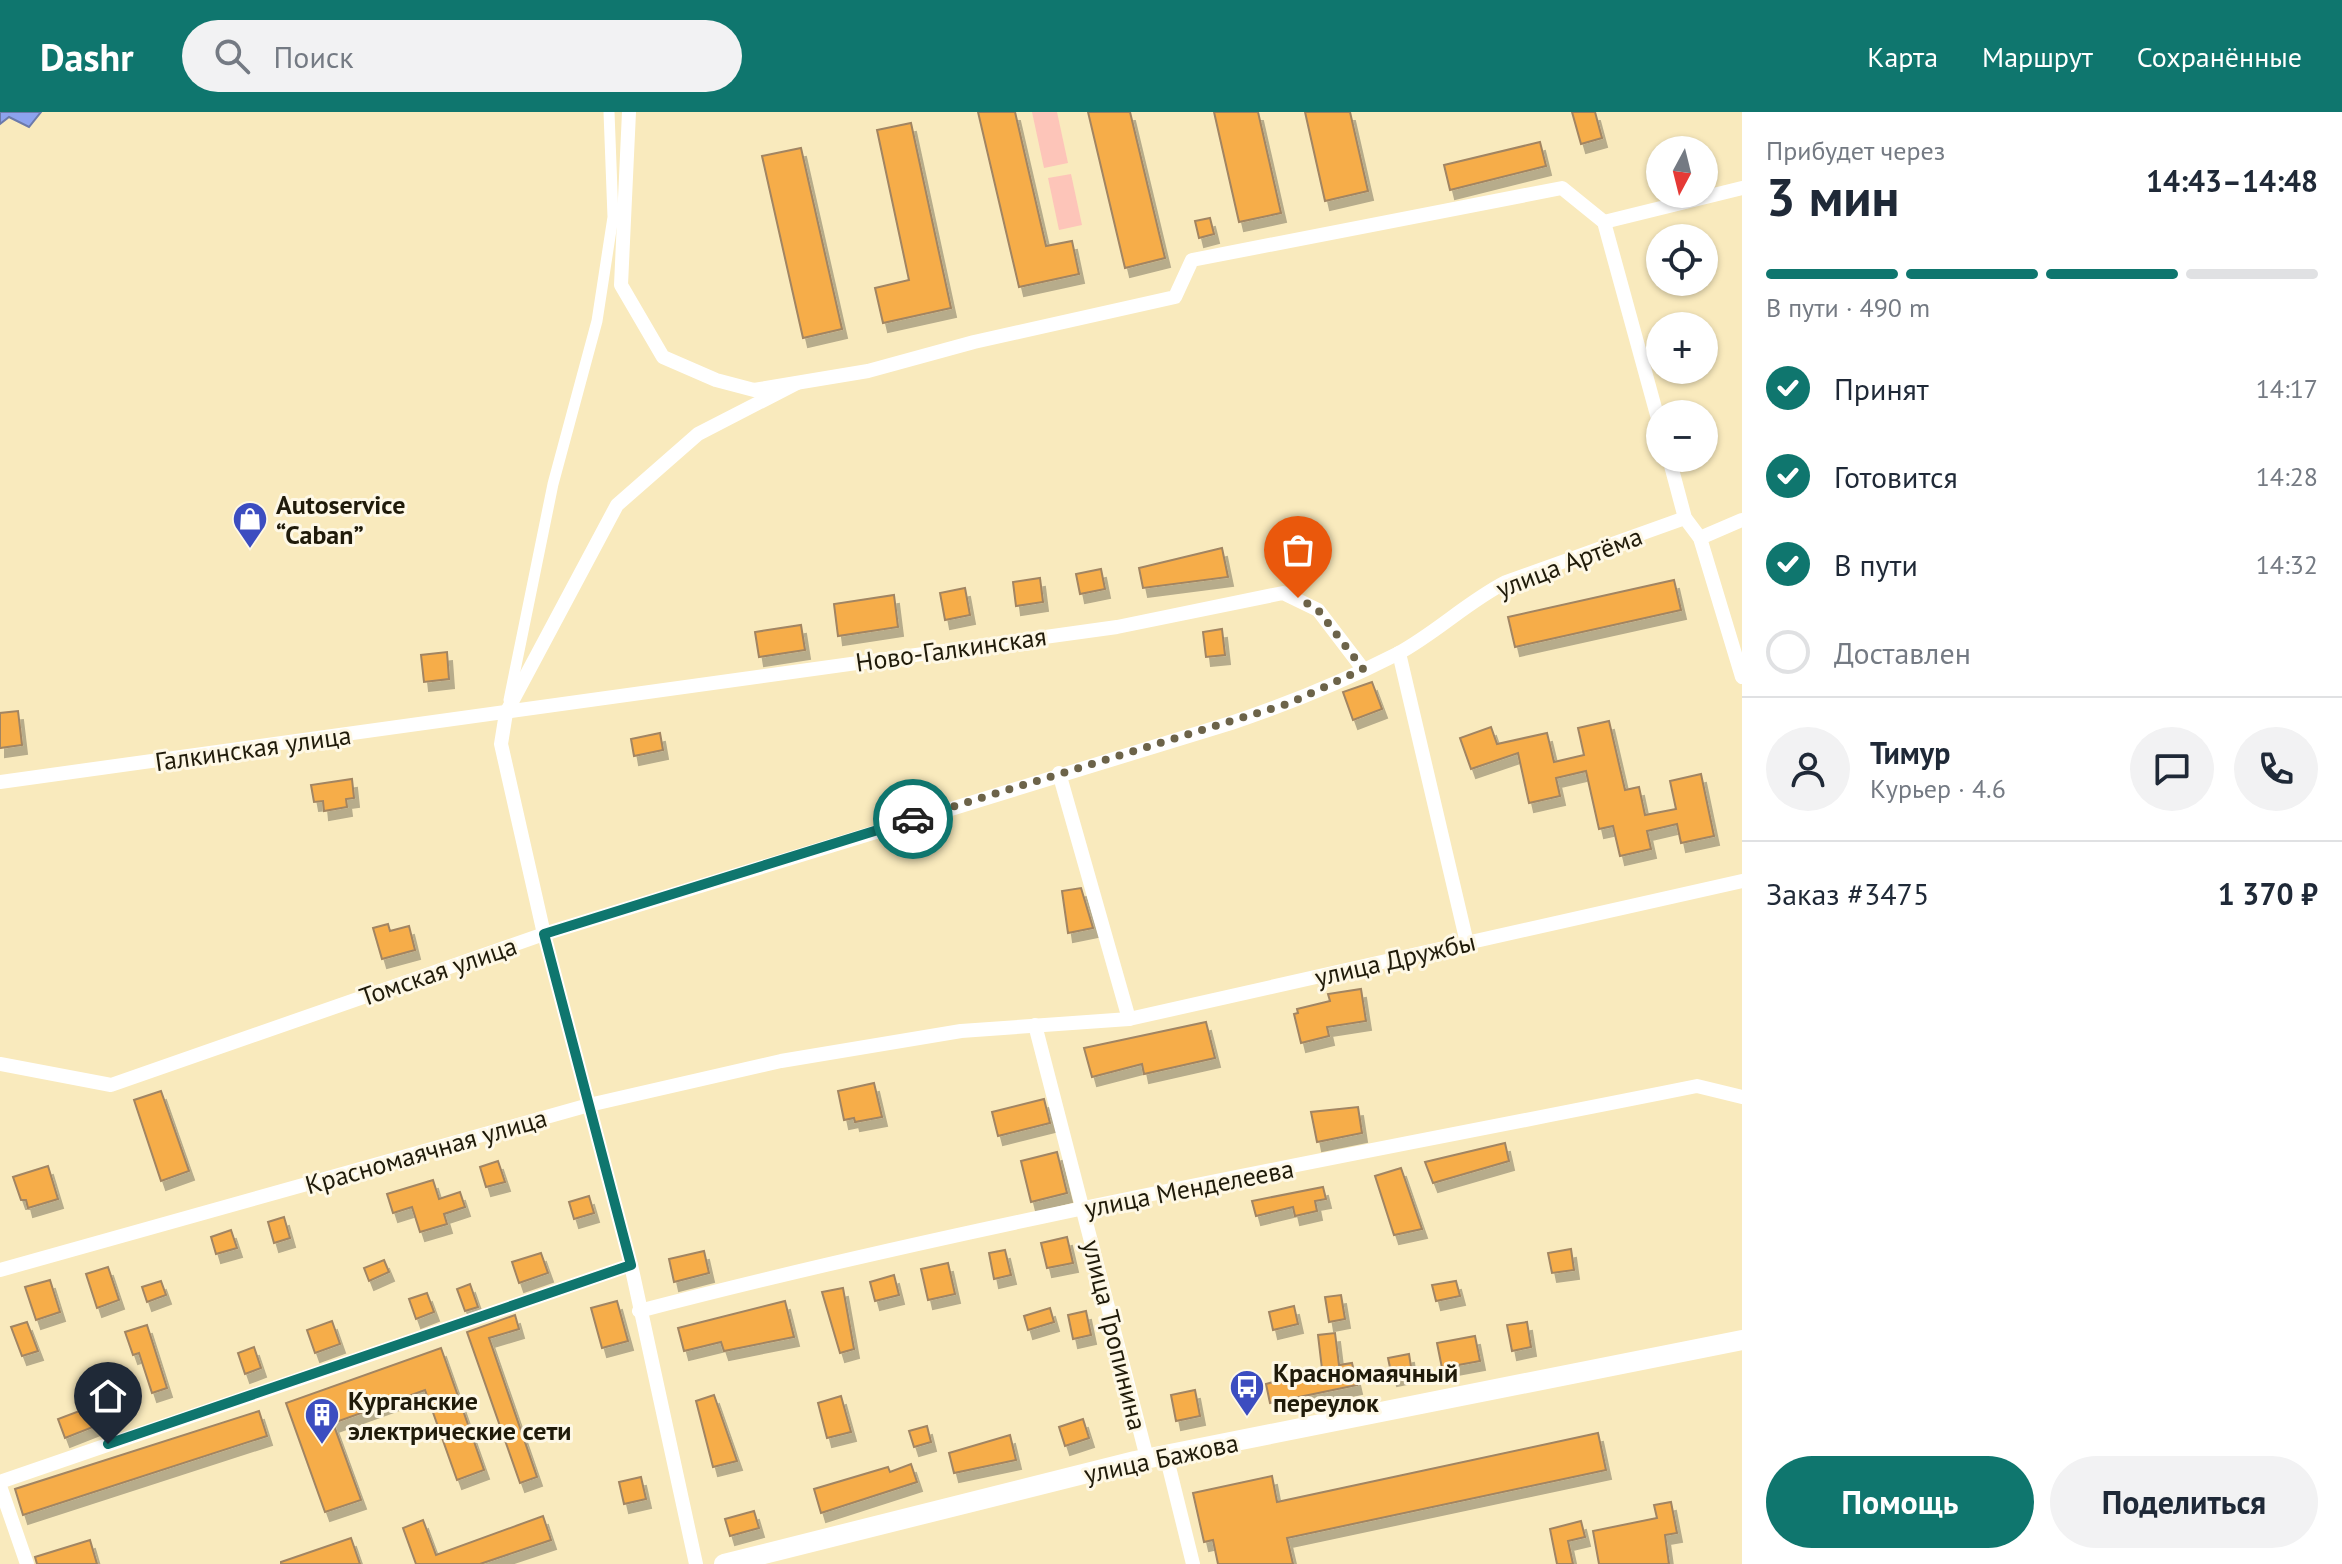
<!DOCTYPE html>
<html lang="ru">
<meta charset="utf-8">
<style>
:root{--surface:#fff;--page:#f2f2f3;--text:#1f2937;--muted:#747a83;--line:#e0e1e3;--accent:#0f766e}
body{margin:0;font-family:"PT Sans",sans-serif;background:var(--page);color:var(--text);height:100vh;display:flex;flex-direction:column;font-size:30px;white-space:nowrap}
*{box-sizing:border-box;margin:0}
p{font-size:26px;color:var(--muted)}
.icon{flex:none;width:44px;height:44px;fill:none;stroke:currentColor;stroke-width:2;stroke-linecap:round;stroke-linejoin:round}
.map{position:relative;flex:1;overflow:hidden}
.side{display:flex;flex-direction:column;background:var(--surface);width:600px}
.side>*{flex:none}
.needle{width:52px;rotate:187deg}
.controls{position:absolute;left:1646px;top:24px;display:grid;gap:16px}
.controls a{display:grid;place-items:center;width:72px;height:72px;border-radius:50%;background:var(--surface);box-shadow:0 2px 6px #0004;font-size:40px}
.pin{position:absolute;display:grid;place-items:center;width:68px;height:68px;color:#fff;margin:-82px -34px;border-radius:50% 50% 50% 0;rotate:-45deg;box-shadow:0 0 8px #0007}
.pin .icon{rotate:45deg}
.courier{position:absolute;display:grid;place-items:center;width:80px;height:80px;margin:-40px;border:6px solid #0f766e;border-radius:50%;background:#fff;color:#222;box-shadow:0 2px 10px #0007}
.head em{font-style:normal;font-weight:700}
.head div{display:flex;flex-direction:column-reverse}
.head{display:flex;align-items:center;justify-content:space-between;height:136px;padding:0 24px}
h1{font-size:52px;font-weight:700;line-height:60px}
.bar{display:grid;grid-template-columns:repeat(4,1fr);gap:12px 8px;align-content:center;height:96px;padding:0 24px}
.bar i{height:10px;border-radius:6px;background:var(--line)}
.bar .selected{background:var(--accent)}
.bar p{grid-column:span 4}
.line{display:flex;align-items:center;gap:20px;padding:0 24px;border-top:2px solid var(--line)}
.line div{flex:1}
.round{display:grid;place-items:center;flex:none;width:84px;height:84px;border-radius:42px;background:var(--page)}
ol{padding:0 24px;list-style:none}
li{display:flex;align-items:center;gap:24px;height:88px}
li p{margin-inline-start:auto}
li .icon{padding:8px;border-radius:50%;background:var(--accent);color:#fff;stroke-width:4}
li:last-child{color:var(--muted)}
li i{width:44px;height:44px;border:4px solid var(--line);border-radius:50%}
.button{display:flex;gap:16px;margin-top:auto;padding:16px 24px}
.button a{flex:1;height:92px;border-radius:48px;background:var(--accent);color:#fff;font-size:32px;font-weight:700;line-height:92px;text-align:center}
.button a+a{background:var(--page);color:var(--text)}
header{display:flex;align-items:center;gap:48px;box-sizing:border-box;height:112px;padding:0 40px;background:var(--accent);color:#fff}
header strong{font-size:38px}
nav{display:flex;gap:44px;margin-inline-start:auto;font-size:28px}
.search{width:560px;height:72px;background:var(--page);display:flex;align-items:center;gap:20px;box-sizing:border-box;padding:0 28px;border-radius:44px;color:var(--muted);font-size:30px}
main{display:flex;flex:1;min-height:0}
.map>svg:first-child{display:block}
</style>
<header>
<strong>Dashr</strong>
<div class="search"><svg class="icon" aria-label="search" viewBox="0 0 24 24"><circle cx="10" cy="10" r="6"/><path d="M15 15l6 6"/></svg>Поиск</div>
<nav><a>Карта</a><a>Маршрут</a><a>Сохранённые</a></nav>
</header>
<main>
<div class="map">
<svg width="1742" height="1452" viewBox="0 0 1742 1452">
<defs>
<filter id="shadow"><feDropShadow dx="5" dy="9" stdDeviation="0" flood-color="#0004"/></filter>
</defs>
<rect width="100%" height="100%" fill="#f9eabd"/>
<!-- green -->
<g fill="#fdc5b9">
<path d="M1032,0H1057L1068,51L1044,56Z"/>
<path d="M1071,62L1082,113L1059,118L1048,66Z"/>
</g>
<!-- water -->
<path fill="#8da3ee" stroke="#6c7aaa" stroke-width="2" d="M0,0H41L29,15L9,5L0,12Z"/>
<!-- building -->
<g fill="#f6ad4a" stroke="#a28562" stroke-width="2" filter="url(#shadow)">
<path d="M978,0H1015L1046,134L1072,129L1079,162L1019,175Z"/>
<path d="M1088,0H1130L1165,146L1125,156Z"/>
<path d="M1214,0H1258L1281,101L1239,110Z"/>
<path d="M1305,0H1350L1368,79L1325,89Z"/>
<path d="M1572,0H1595L1602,26L1581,32Z"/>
<path d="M911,11L951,196L883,211L875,176L909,168L877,18Z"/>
<path d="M1540,30L1546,54L1450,78L1444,53Z"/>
<path d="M801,36L842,217L803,226L762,44Z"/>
<path d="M1210,106L1214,122L1199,126L1195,109Z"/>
<path d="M1222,436L1228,465L1143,476L1139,456Z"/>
<path d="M1101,457L1105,477L1080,482L1076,462Z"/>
<path d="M1040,466L1043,490L1016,494L1013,470Z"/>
<path d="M1674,468L1681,498L1515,535L1508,505Z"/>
<path d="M965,476L970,503L945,508L940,481Z"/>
<path d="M894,483L898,515L838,524L834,492Z"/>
<path d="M801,513L805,538L759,545L755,520Z"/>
<path d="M1222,517L1225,543L1206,545L1203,520Z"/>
<path d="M447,540L449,567L424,570L421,543Z"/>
<path d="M1372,570L1382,597L1353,608L1343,580Z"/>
<path d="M18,599L22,633L0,636V601Z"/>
<path d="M1609,609L1625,678L1639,675L1645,703L1676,697L1670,669L1701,662L1714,724L1681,731L1677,712L1647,719L1651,737L1620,744L1613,714L1599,717L1586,659L1556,666L1560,684L1529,691L1518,641L1471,657L1460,626L1491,615L1497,632L1547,621L1554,650L1584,643L1578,616Z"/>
<path d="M660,621L663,638L634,644L631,627Z"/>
<path d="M352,667L354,686L346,687L347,695L324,699L323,689L314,690L311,673Z"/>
<path d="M1081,776L1093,816L1068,821L1062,779Z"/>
<path d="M388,812L390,819L409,814L415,838L382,847L373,816Z"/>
<path d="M1361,877L1366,909L1327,915L1329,924L1301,931L1294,902L1298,901L1297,897L1330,889L1328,882Z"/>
<path d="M1206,910L1215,946L1144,962L1142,952L1092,965L1084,936Z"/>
<path d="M874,971L882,1005L855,1010L854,1006L844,1008L838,979Z"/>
<path d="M161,979L189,1059L161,1069L134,988Z"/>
<path d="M1044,987L1050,1011L998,1024L992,1000Z"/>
<path d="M1358,995L1362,1021L1317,1030L1311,1000Z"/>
<path d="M1505,1031L1509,1049L1433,1071L1425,1050Z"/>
<path d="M1057,1040L1067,1081L1031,1090L1021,1049Z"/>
<path d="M498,1049L505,1070L486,1075L480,1055Z"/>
<path d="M48,1054L58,1087L28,1096L26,1088H21L13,1065Z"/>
<path d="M1401,1056L1422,1117L1394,1123L1375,1064Z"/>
<path d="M433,1068L439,1087L460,1080L465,1095L444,1102L447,1112L420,1120L412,1095L393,1101L387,1082Z"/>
<path d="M1323,1075L1326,1087L1315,1089L1317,1099L1295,1104L1293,1095L1256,1104L1252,1089Z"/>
<path d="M589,1084L594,1101L574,1107L569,1090Z"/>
<path d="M284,1105L290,1126L274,1131L268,1110Z"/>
<path d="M231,1118L237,1136L216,1142L211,1125Z"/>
<path d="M1067,1125L1073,1151L1047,1156L1041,1131Z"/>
<path d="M1571,1137L1574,1158L1552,1161L1548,1141Z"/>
<path d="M1005,1138L1011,1163L994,1167L989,1141Z"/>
<path d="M704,1139L709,1161L674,1170L669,1147Z"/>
<path d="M541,1141L548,1161L519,1171L512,1150Z"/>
<path d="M384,1148L389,1160L369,1169L364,1156Z"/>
<path d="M948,1151L955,1182L928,1188L921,1157Z"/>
<path d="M108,1155L119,1188L97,1196L86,1162Z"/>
<path d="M894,1163L899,1183L875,1189L870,1170Z"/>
<path d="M50,1168L60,1200L36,1208L25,1175Z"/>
<path d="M161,1169L166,1183L147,1190L142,1175Z"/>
<path d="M1456,1169L1460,1184L1436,1189L1432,1173Z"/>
<path d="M470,1172L478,1195L465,1199L457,1177Z"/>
<path d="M843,1176L854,1237L840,1241L822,1180Z"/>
<path d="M427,1181L434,1200L416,1207L409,1187Z"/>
<path d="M1341,1183L1345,1207L1329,1210L1325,1185Z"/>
<path d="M617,1189L628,1229L602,1236L591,1196Z"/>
<path d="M785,1189L794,1225L724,1239L721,1230L684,1239L678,1216Z"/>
<path d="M1294,1194L1298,1212L1273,1218L1269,1200Z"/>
<path d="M1050,1196L1054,1210L1028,1218L1024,1204Z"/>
<path d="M1086,1199L1091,1223L1073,1227L1068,1203Z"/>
<path d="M515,1203L519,1217L489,1226L537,1365L520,1371L467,1220Z"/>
<path d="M332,1209L340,1232L315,1241L307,1218Z"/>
<path d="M27,1210L38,1239L22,1244L11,1215Z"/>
<path d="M1527,1210L1531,1235L1512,1239L1507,1213Z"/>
<path d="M147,1213L167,1276L152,1281L139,1241L133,1243L125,1220Z"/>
<path d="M1335,1221L1339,1253L1352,1251L1357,1273L1270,1291L1266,1272L1322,1257L1318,1223Z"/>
<path d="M1475,1224L1480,1249L1442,1256L1437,1231Z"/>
<path d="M254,1235L261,1256L245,1262L238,1241Z"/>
<path d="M441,1236L484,1358L457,1368L425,1278L333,1311L361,1388L325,1400L286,1291Z"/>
<path d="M1409,1242L1412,1261L1392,1265L1388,1246Z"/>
<path d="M1195,1278L1200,1304L1176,1309L1171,1283Z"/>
<path d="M714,1283L737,1349L713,1355L696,1289Z"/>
<path d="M841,1284L851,1320L827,1326L818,1291Z"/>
<path d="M90,1295L98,1313L65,1326L58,1307Z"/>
<path d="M259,1299L267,1324L23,1403L15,1377Z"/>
<path d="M1083,1307L1089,1326L1065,1334L1059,1315Z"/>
<path d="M927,1314L931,1330L914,1335L909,1319Z"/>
<path d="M1598,1321L1606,1358L1287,1426L1293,1452H1218L1213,1428L1204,1430L1193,1381L1272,1364L1277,1390Z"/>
<path d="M1010,1323L1016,1348L954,1361L949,1341Z"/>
<path d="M911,1352L917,1370L821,1401L814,1377L888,1355L890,1360Z"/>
<path d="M641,1365L646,1387L624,1392L619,1370Z"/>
<path d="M1671,1390L1677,1421L1665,1423L1669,1452H1599L1593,1419L1657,1406L1654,1393Z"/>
<path d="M754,1399L759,1416L730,1424L725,1407Z"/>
<path d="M543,1404L551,1428L480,1452H416L403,1416L423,1408L436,1443Z"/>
<path d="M1581,1409L1585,1425L1568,1429L1573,1452H1557L1550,1417Z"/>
<path d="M351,1426L360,1452H281V1450Z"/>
<path d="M90,1428L97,1452H37L35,1445Z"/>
</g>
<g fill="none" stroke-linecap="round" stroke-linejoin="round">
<!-- pedestrian -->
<path stroke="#fff" stroke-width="11" d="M509,588L553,372L597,209L613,105L609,0"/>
<!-- minor -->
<g stroke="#fff" stroke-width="14">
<path d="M629,0L621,173L663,245L716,268L754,278L868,259L974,230L1175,185L1192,148L1562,76L1604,110"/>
<path d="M1604,110L1660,314"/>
<path d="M1604,110L1742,76"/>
<path d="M1669,346L1685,406L1700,426L1742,565"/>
<path d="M1700,426L1742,408"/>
<path d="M1399,541L1467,831"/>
<path d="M1059,661L1129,907"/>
<path d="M0,670L1117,515L1283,481L1318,498L1363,557"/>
<path d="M1035,913L1147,1346"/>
<path d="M0,952L111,973L544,822L1231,611C1288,592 1344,569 1397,542C1436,521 1467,490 1506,470L1685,406"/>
<path d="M0,1158L589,993L781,949L961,919L1129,907L1742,769"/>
<path d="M639,1199C988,1108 1344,1045 1697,974L1742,985"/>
<path d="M1166,1343L1193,1452"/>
<path d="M0,1370L631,1153"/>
<path d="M0,1374L27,1452"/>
<path d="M696,1452L631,1153L544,822L501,632L506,601L617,393L698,322L797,271"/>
</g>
<!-- secondary -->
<path stroke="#fff" stroke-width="20" d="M724,1452L1135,1349L1742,1228"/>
</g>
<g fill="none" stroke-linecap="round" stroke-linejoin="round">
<!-- done -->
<path stroke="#6c6349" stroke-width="8" stroke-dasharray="0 14.4" d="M913,707L1290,591L1363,557L1318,498L1298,486"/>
<!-- route -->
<path stroke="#0f766e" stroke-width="10" d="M108,1332L631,1153L544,822L913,707"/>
</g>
<!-- icons -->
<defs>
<symbol id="shop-pin" viewBox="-11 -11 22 30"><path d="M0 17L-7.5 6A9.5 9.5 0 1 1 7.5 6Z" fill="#3c4dc0" stroke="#fef8e6"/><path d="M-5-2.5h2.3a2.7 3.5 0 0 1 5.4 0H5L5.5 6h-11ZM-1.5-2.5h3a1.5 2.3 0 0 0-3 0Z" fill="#fff"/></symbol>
<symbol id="bus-pin" viewBox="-11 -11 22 30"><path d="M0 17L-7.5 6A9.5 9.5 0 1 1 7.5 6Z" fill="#3c4dc0" stroke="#fef8e6"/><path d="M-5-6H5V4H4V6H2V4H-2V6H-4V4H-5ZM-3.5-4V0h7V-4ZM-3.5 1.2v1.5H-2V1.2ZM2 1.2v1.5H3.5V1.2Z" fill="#fff"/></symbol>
<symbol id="building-pin" viewBox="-11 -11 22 30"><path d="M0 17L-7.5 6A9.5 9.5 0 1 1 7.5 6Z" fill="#3c4dc0" stroke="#fef8e6"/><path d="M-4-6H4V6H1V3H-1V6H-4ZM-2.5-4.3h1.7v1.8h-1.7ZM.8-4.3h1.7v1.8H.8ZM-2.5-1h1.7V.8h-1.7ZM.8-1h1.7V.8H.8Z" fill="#fff"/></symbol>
</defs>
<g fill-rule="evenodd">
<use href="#shop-pin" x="230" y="387" width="40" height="54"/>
<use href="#bus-pin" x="1227" y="1255" width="40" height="54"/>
<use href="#building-pin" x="302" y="1283" width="40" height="54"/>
</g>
<g text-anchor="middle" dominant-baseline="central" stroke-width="6" stroke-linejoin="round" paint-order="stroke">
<!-- poi labels -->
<g font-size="26" font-weight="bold" fill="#201b0a" stroke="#fef8e6" text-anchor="start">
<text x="276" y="392">Autoservice<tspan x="276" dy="30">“Caban”</tspan></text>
<text x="1273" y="1260">Красномаячный<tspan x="1273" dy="30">переулок</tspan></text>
<text x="348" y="1288">Курганские<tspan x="348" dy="30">электрические сети</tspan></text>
</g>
<!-- street labels -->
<g font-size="26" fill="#201b0a" stroke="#fef8e6">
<text transform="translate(1569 450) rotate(-21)">улица Артёма</text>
<text transform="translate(951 537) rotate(-8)">Ново-Галкинская</text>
<text transform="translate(253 636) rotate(-8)">Галкинская улица</text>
<text transform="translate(1395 847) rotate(-13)">улица Дружбы</text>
<text transform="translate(438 859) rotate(-19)">Томская улица</text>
<text transform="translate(426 1039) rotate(-16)">Красномаячная улица</text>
<text transform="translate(1189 1076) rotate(-11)">улица Менделеева</text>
<text transform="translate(1115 1223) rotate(76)">улица Тропинина</text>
<text transform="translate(1161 1346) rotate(-12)">улица Бажова</text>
</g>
</g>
</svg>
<div class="controls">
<a><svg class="needle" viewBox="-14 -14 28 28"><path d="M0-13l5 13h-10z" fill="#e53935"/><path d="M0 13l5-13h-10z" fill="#747a83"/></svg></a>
<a><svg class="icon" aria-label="locate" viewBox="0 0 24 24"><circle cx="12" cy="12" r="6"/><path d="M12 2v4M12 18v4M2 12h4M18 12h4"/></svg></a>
<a>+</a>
<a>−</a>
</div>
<div class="pin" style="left:1298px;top:486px;background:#ea580c"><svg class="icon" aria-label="bag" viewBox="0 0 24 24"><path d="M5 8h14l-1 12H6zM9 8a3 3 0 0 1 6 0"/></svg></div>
<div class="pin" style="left:108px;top:1332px;background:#1f2937"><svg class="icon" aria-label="home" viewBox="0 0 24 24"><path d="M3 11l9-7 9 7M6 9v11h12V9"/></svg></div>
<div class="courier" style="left:913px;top:707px"><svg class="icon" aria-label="car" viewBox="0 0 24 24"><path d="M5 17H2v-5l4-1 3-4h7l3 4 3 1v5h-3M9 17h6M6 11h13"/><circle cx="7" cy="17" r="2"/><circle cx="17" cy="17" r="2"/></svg></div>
</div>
<section class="side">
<div class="head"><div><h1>3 мин</h1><p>Прибудет через</p></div><em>14:43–14:48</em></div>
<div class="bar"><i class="selected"></i><i class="selected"></i><i class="selected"></i><i></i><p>В пути · 490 m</p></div>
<ol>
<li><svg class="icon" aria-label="check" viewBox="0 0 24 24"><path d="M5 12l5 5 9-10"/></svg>Принят<p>14:17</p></li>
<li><svg class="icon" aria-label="check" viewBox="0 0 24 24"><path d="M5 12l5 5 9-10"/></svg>Готовится<p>14:28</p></li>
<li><svg class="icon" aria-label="check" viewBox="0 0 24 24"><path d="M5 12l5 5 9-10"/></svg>В пути<p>14:32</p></li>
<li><i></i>Доставлен</li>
</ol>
<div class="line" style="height:144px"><a class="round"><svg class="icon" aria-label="person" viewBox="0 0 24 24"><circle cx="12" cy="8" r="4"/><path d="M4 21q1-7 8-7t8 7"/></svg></a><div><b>Тимур</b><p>Курьер · 4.6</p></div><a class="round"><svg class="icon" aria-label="chat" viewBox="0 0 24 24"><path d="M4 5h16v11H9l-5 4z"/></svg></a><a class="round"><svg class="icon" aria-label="phone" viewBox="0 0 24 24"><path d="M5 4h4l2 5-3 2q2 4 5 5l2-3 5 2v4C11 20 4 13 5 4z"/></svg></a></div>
<div class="line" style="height:104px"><div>Заказ #3475</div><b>1 370 ₽</b></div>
<div class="button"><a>Помощь</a><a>Поделиться</a></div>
</section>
</main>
